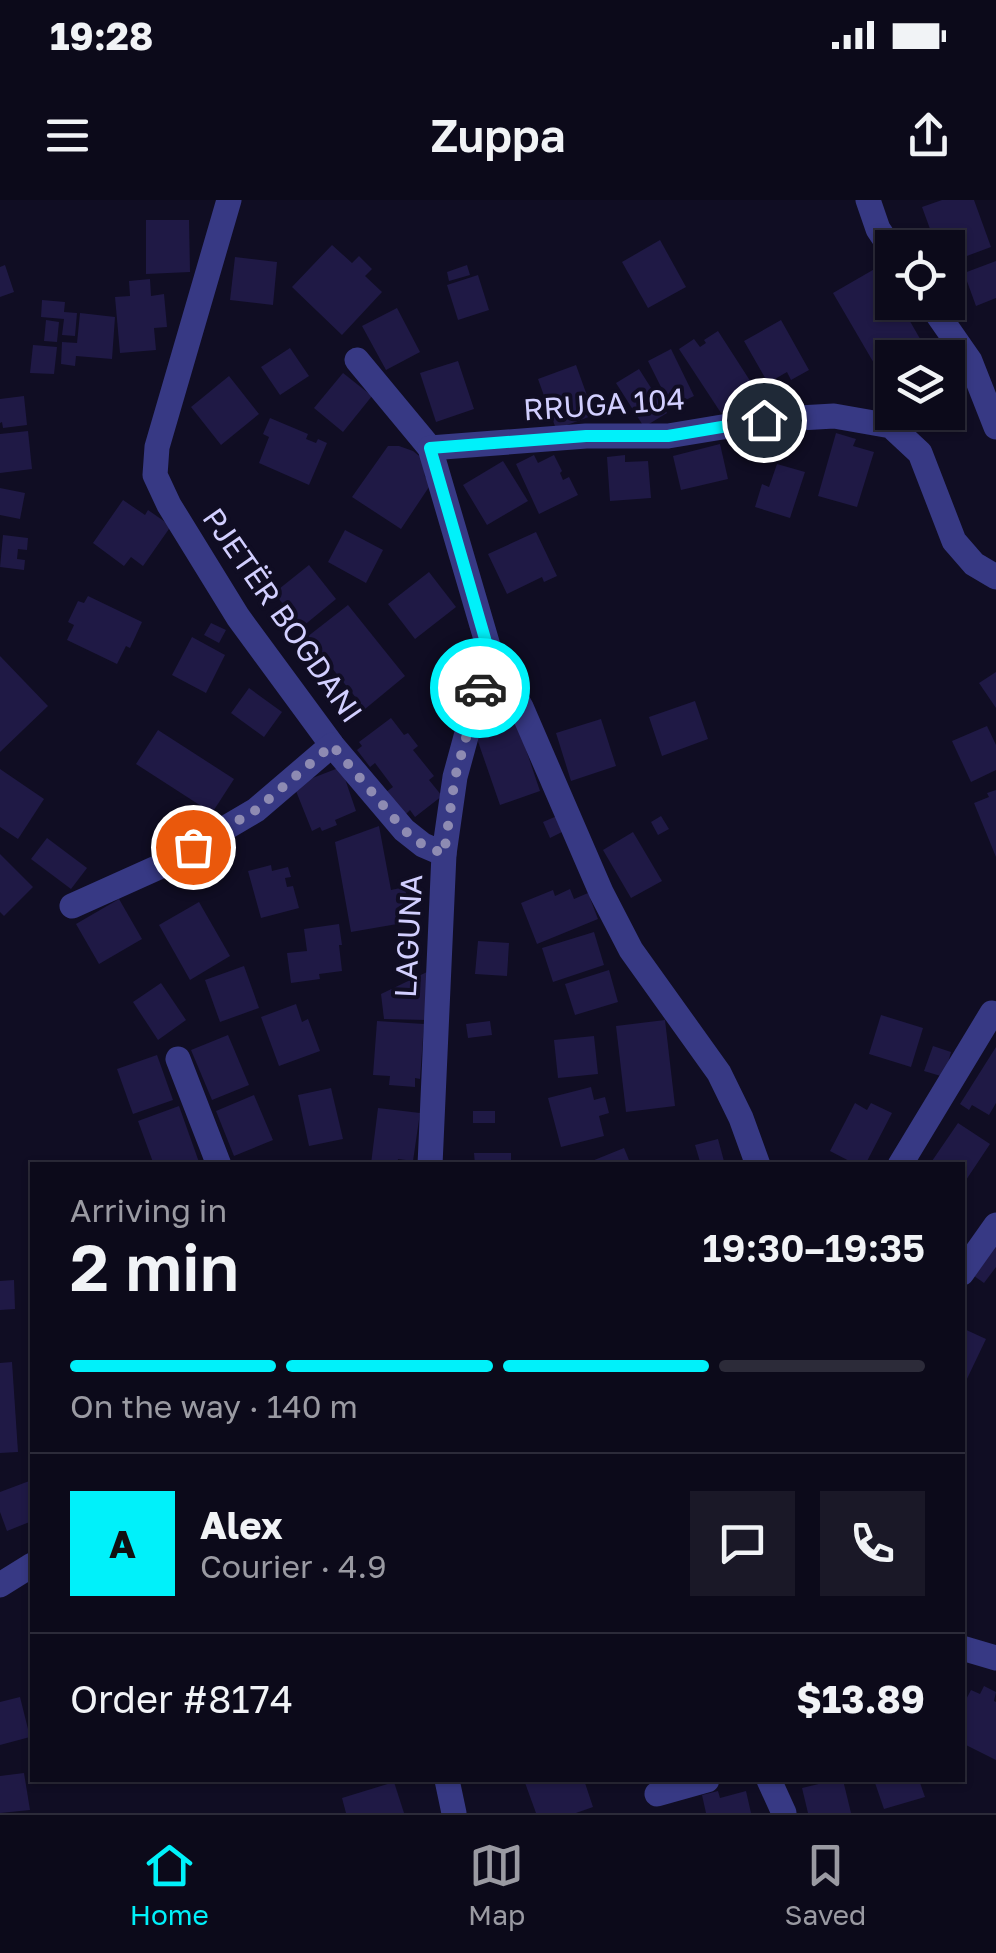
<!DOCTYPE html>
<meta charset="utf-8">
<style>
:root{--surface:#0c0a1a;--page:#1a1827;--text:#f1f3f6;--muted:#9a9aa2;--line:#2c2b39;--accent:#00f1fa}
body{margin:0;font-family:"Golos Text",sans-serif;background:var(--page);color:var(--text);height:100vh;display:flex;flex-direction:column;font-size:38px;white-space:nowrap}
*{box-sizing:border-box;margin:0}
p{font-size:32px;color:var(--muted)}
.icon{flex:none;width:55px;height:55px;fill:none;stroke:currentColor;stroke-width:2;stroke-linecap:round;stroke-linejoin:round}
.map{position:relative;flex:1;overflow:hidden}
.panel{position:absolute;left:30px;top:962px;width:935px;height:620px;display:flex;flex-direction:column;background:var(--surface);border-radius:0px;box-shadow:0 2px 8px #0004,0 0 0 2px var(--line)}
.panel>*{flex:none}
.fabs{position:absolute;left:875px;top:30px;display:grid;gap:20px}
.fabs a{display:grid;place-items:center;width:90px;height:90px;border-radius:0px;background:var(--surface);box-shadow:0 2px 8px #0004,0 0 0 2px var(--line);font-size:50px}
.pin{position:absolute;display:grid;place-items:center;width:85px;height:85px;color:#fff;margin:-42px;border:5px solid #fff;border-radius:50%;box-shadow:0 2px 10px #0007}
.courier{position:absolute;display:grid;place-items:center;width:100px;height:100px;margin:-50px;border:8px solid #00f1fa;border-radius:50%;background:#fff;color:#222;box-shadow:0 2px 12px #0007}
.headline em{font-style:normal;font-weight:600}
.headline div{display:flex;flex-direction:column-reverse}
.headline{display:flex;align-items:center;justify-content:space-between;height:170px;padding:0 40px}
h1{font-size:65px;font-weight:600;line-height:75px}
.bar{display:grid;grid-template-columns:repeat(4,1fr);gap:15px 10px;align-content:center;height:120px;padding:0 40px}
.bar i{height:12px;border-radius:8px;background:var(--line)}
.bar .on{background:var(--accent)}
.bar p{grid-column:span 4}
.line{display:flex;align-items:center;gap:25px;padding:0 40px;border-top:2px solid var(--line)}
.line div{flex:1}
.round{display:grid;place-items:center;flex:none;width:105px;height:105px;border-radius:0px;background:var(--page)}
.status{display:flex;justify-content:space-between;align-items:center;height:70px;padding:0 50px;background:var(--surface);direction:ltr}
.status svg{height:28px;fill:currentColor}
header{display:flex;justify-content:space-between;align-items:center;height:130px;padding:0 40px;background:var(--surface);font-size:45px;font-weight:600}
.dock{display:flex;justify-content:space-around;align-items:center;height:140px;border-top:2px solid var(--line);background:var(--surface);font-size:28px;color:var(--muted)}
.dock a{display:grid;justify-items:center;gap:5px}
.dock .on{color:var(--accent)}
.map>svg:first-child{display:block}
</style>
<div class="status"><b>19:28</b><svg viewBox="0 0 49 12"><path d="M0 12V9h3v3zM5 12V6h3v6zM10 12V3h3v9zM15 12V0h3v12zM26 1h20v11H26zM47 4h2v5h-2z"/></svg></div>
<header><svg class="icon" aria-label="menu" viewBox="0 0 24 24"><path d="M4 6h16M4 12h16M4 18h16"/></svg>Zuppa<svg class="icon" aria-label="share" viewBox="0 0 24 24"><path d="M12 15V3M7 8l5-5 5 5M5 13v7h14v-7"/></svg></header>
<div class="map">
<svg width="996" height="1613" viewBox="0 0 996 1613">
<rect width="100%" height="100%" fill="#100d23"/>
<!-- building -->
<g fill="#1f1945">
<path d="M942,0H974L991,47L948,63V48H937L922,7Z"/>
<path d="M146,20H189L190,72L146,74Z"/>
<path d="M660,40L686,87L648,108L622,62Z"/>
<path d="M332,45L352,63L359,56L372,69L365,76L382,92L342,135L292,87Z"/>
<path d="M235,57L277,62L273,105L230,100Z"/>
<path d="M996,61V98L976,106L964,73Z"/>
<path d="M5,65L14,92L0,97V67Z"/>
<path d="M467,65L470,75L449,81L447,72Z"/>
<path d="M878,67L892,91V102H899L927,151L916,158H892V171L882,177L833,93Z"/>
<path d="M478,75L489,110L458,120L447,85Z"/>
<path d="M150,79L151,96L164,94L167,127L154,128L156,150L120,153L115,97L130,96L129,81Z"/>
<path d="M42,100L65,102L64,112L77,113L75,136L62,135L64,119L41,117Z"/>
<path d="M397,108L420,152L386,170L362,126Z"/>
<path d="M80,113L115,117L112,159L76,156L75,166L61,164L62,142L77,143Z"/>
<path d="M46,120L59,122L57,142L44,141Z"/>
<path d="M781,120L809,170L791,180L787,172L768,183L744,141Z"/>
<path d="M718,131L756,190L721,213L679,149L694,139L700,147L706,143L704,140Z"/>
<path d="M33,145L57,147L54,174L30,173Z"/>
<path d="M290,148L309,176L280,195L261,167Z"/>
<path d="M671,149L694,196L671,207L648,161Z"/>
<path d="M458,161L474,209L436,222L420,173Z"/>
<path d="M576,165L594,215L556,229L538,179Z"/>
<path d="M639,169L667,213L644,227L616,183Z"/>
<path d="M343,173L372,196L343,232L314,208Z"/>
<path d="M229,176L259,214L221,245L191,207Z"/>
<path d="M24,196L27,225L3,228L2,222L0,223V199Z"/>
<path d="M270,218L308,234L306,239L316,243L318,239L327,243L309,285L259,263L269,237L263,234Z"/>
<path d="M28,231L32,269L0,273V234Z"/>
<path d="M836,233L856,239L853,246L874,252L857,307L818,296Z"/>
<path d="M720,244L728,279L681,290L673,256Z"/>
<path d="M388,246H399L413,251L423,259L425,277L433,281L401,329L352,297Z"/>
<path d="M534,255L538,263L554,255L562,271L560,273L563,280L569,277L578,295L539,314L516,264Z"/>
<path d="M625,255V262L648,261L651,298L610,301L607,257Z"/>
<path d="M503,261L528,301L487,325L463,285Z"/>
<path d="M777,264L805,272L790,318L755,307L762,284L769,287Z"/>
<path d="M0,288L25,293L20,319L0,315Z"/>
<path d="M123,300L145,315L148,310L171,326L143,366L131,357L124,366L93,343Z"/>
<path d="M345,330L383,350L366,383L328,362Z"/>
<path d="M536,332L557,376L544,382L542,377L507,394L488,354Z"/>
<path d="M3,335L28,338L27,350L18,349L17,359L25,360L24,370L0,367Z"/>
<path d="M309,365L336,399L302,427L274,393Z"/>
<path d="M429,372L456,407L415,439L388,404Z"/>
<path d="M88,396L142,422L130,448L126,446L117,464L67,440L74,425L68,422L78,401L84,403Z"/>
<path d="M348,405L405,476L365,509L307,437Z"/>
<path d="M211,423L226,430L219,443L204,435Z"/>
<path d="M192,437L225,455L206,493L172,475Z"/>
<path d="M0,456L48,506L0,552Z"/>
<path d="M996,472V508L979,483Z"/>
<path d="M249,488L282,512L264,537L231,513Z"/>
<path d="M695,501L708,539L662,556L649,517Z"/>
<path d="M515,517L540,591L500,605L474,530Z"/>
<path d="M391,518L404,535L408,533L418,546L413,550L434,576L429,580L442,596L415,617L410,610L404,616L386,592L393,587L375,563L370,567L357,550L362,546L359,542Z"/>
<path d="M601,519L616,566L571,581L556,533Z"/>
<path d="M987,526L996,545V570L971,582L952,541Z"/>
<path d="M158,530L234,579L212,613L136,564Z"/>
<path d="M341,567L356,611L335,620L337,625L322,631L320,627L312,631L296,591L297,584Z"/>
<path d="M0,569L44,599L18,639L0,627Z"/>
<path d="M996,590V657L974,603L989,597L987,593Z"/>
<path d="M557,616L564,631L550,638L543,622Z"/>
<path d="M661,616L669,629L658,635L651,622Z"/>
<path d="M379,626L391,690L405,687L408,707L400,708L403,723L351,732L335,642Z"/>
<path d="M633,632L662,681L631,698L603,650Z"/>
<path d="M47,638L87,668L71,689L31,659Z"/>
<path d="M0,654L33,687L4,716L0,712Z"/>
<path d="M271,665L272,671L288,667L291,677L285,678L287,687L293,686L299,708L261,718L248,671Z"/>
<path d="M570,689L574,699L588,693L598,719L537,744L521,703L553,690L555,696Z"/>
<path d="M119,699L142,739L99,764L76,724Z"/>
<path d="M199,702L230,756L190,780L159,725Z"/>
<path d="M339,724L342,745H339L342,771L319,774L320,779L291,783L287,753L307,751L304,729Z"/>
<path d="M594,732L604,765L553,782L542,748Z"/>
<path d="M478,741L509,743L507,776L475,774Z"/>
<path d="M244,766L259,808L220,822L205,780Z"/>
<path d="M609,770L618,802L575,815L565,784Z"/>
<path d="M427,772L426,820L384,819L381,794Z"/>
<path d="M161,783L186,820L158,840L133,802Z"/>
<path d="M296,804L302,822L308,819L320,851L279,866L261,817Z"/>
<path d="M881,815L923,828L911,867L869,854Z"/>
<path d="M665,820L675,906L626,912L616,826Z"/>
<path d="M377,821L424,824L420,879L415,878V887L389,885L390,876L373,875Z"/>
<path d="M490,821L492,835L468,838L466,824Z"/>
<path d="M228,835L249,885L212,900L191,850Z"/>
<path d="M594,836L598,874L558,878L554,840Z"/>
<path d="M933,846L951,852L944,877L924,871Z"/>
<path d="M996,847V903L989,915L972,905L969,910L960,904Z"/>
<path d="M157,855L173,900L133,914L117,869Z"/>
<path d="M591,887L594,900L605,897L609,913L599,916L604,936L561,947L548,898Z"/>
<path d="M331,888L343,939L309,946L298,895Z"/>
<path d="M254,895L273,940L234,956L216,911Z"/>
<path d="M855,903L867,910L871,903L892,913L865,965H857L830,951Z"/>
<path d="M179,906L200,965H154L138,921Z"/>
<path d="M378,908L420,913L413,961L398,959L397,965L371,964Z"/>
<rect x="473" y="911" width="22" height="12"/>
<path d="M958,923L990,944L962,986V965H938L932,961Z"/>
<path d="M718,939L725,965H701L695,945Z"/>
<path d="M624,948L631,965H582Z"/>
<path d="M474,953H511V965H475Z"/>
<path d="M996,1032V1067L984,1083L967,1071Z"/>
<path d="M14,1080L15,1109L0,1110V1081Z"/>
<path d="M962,1128L986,1139L965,1183L962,1182Z"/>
<path d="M12,1162L18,1252L0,1253V1163Z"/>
<path d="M32,1280V1321L7,1331L0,1312V1292Z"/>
<path d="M984,1486L996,1492L994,1501L996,1502V1560L962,1543V1507L971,1490L980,1494Z"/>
<path d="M20,1497L30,1537L0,1545V1502Z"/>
<path d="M24,1573L30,1610L0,1613V1576Z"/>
<path d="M524,1580H584L593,1607L576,1613H536Z"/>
<path d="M835,1580H843L851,1613H808L802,1588Z"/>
<path d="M874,1580H919L925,1597L884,1609Z"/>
<path d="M394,1582L404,1613H346L342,1598Z"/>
<path d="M718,1591L720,1598L746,1591L751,1613H706L702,1595Z"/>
</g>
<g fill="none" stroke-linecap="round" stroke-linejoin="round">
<!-- street -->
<g stroke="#373984" stroke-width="25">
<path d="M229,0L157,247L155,275L169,305L238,417L332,545L404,630L423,645L444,654"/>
<path d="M868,0L878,29L892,50"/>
<path d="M929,102L970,161L996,227"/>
<path d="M357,160L430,248L491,456L521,507L601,692L631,750L719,873L741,918L758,965"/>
<path d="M430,248L586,236H668L764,220L834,216L891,226L920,253L954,341L974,364L996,377"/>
<path d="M72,706L161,666L256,610L332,545"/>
<path d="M178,859L219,965"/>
<path d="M430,965L444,654L455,577L476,500L491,456"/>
<path d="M900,965L992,813"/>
<path d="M962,1073L996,1025"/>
<path d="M0,1385L32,1365"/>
<path d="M962,1448L996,1458"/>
<path d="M447,1580L454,1613"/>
<path d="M769,1580L784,1613"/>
<path d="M657,1594L707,1580"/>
</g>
</g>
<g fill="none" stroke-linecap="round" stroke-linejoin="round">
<!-- done -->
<path stroke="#8e8bb2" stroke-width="10" stroke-dasharray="0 18" d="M193,647L256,610L332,545L404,630L423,645L444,654L455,577L480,488"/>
<!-- route -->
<path stroke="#00f1fa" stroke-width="12" d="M480,488L490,456L430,248L586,236H668L764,220"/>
</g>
<g text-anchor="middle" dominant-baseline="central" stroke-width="8" stroke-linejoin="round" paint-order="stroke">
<!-- street labels -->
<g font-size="30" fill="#d2cfff" stroke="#100d23">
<text transform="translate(604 204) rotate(-4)">RRUGA 104</text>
<text transform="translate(283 415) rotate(55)">PJETËR BOGDANI</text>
<text transform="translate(408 736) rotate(-87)">LAGUNA</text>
</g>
</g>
</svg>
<div class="fabs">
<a><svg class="icon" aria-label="locate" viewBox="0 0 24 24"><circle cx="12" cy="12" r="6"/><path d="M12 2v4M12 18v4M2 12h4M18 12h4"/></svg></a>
<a><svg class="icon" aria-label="layers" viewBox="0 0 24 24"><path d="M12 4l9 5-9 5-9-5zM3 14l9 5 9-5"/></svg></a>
</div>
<div class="pin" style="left:193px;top:647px;background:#ea580c"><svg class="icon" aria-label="bag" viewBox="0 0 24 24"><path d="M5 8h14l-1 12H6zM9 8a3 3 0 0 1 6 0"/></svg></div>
<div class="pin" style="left:764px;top:220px;background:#1f2937"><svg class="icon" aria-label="home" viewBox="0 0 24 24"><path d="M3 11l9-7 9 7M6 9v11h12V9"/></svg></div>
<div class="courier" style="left:480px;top:488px"><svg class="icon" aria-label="car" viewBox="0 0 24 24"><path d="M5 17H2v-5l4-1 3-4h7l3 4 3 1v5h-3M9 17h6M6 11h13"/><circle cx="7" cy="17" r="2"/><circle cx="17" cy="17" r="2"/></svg></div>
<section class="panel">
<div class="headline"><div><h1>2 min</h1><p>Arriving in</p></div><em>19:30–19:35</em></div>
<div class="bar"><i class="on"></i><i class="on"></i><i class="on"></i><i></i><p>On the way · 140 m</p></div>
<div class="line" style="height:180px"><b class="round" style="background:var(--accent);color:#111">A</b><div><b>Alex</b><p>Courier · 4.9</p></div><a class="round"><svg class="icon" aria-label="chat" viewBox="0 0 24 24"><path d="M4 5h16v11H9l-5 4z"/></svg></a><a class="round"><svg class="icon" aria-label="phone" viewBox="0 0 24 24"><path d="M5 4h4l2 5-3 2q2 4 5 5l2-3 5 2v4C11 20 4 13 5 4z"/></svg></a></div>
<div class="line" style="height:130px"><div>Order #8174</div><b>$13.89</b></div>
</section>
</div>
<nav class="dock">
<a class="on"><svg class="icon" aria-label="home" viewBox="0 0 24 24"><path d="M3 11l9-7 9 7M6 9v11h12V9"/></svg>Home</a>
<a><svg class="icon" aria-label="map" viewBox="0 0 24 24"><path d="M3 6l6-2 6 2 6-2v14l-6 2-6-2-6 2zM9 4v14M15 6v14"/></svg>Map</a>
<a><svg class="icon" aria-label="saved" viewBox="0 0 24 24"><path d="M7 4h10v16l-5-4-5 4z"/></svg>Saved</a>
</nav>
